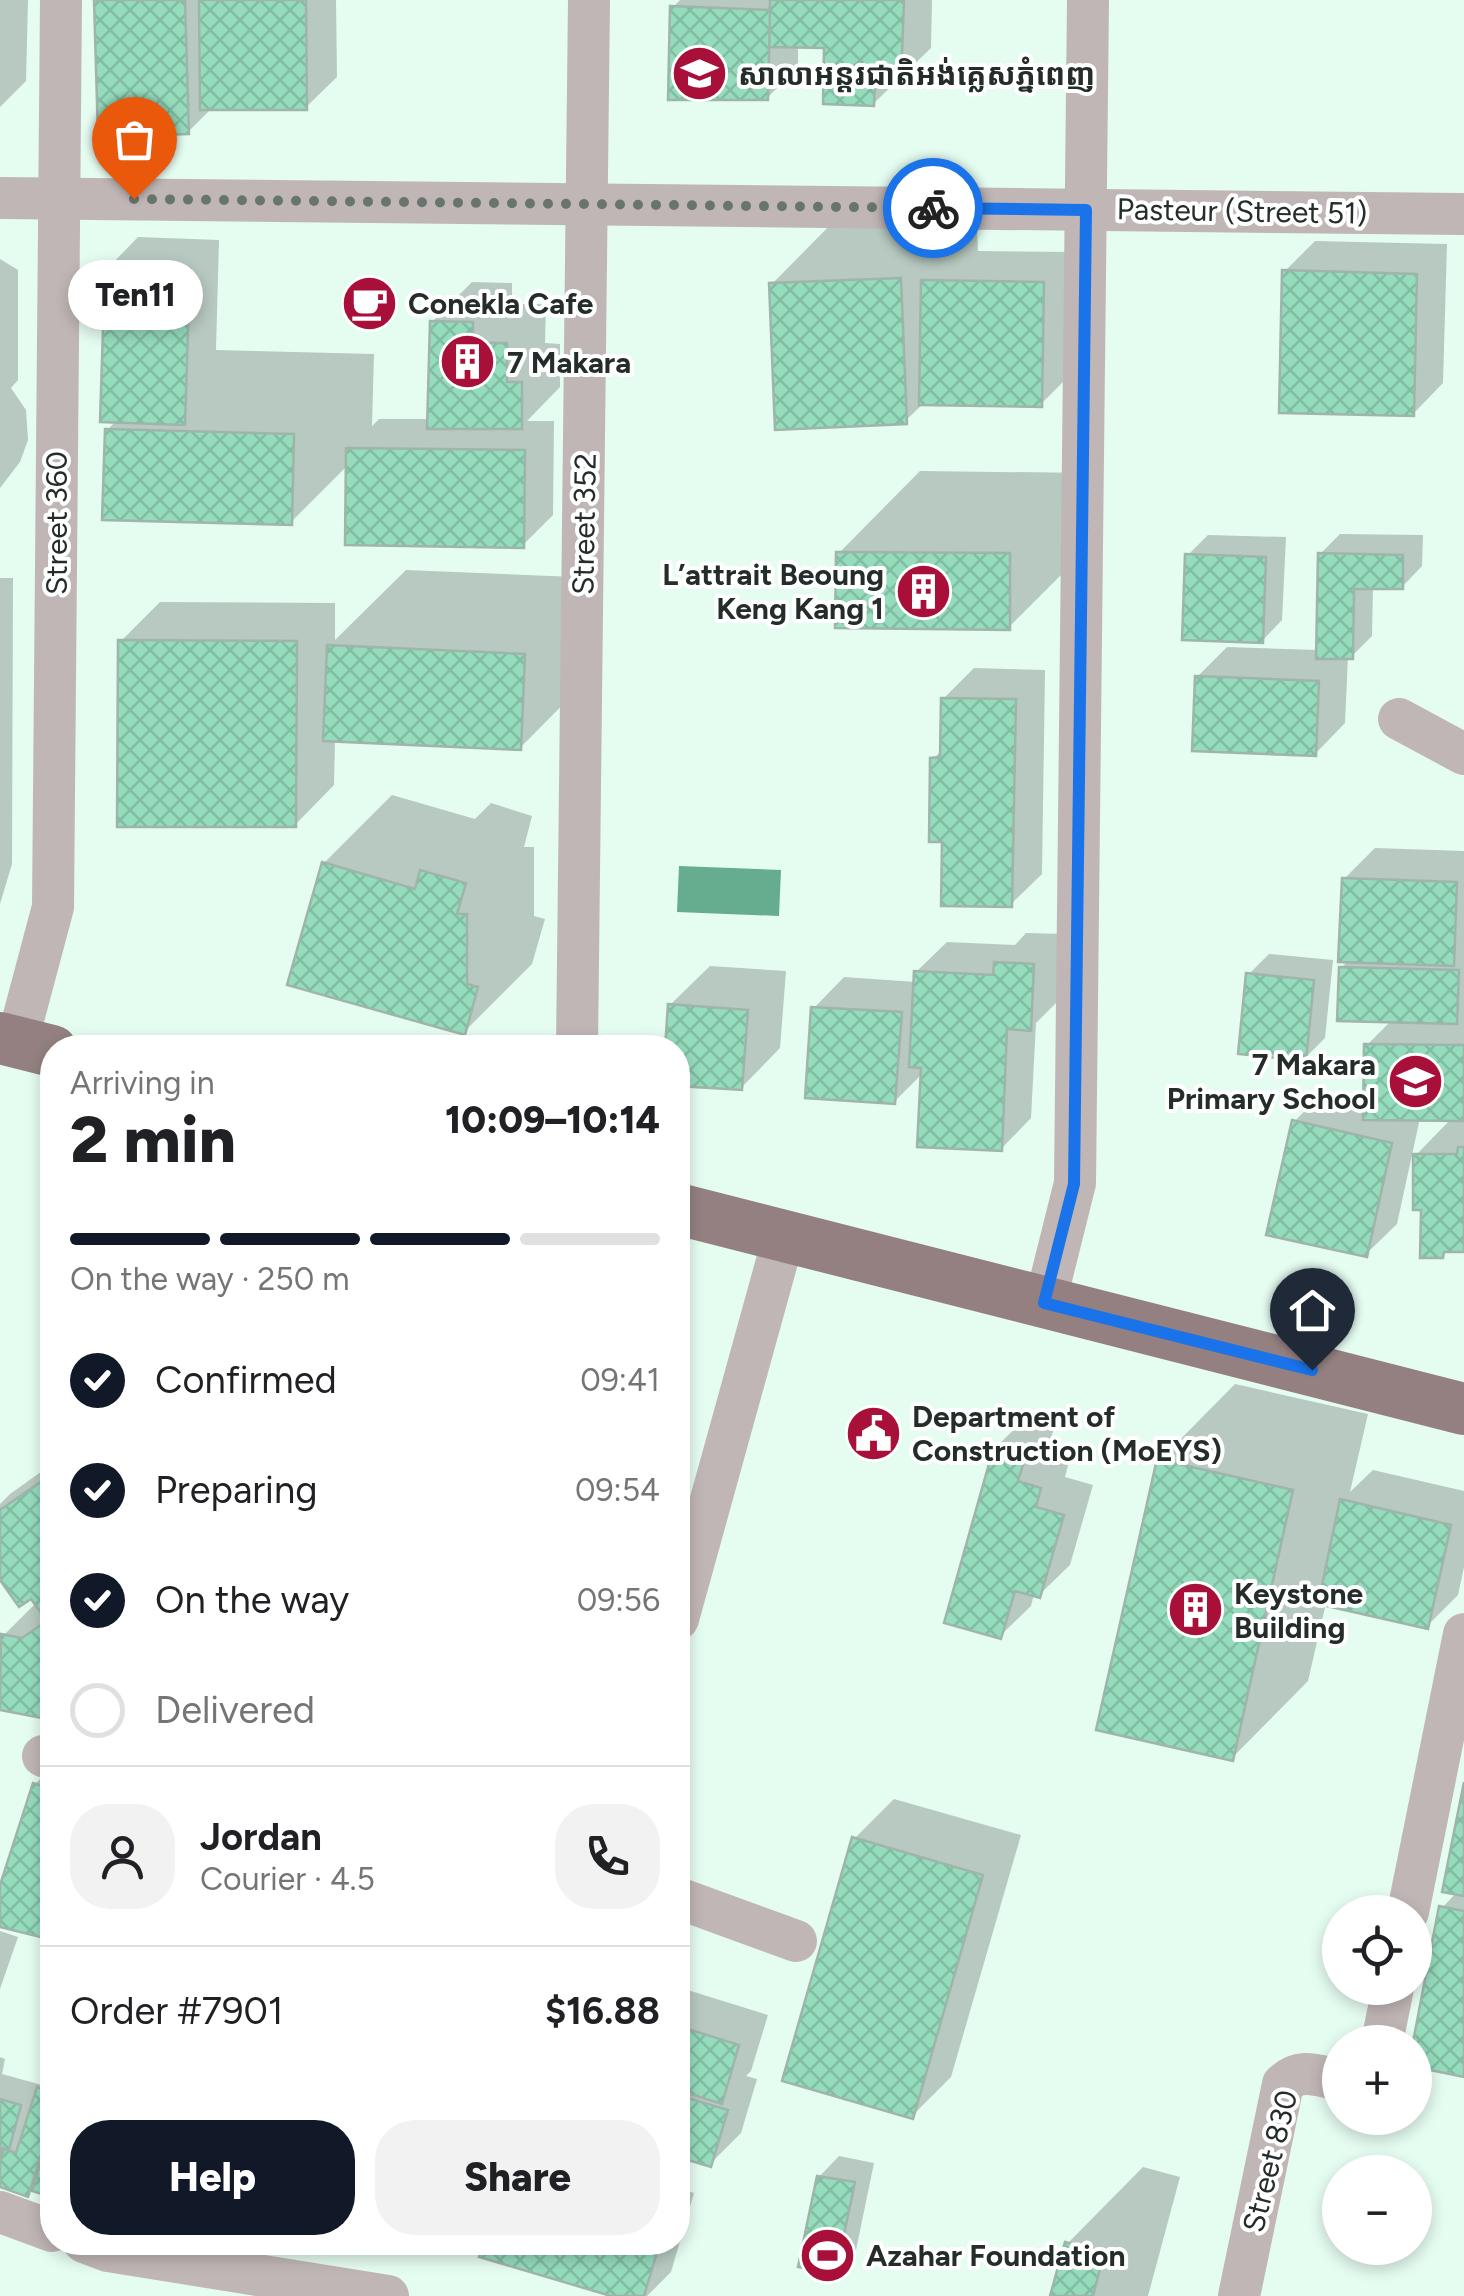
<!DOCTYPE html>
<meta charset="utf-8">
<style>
:root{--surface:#fff;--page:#f2f2f2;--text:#202124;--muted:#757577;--line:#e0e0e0;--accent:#111827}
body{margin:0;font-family:Figtree,"Noto Sans Khmer",sans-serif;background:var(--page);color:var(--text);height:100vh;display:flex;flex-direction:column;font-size:38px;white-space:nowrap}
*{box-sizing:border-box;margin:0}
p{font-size:32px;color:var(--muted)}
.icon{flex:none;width:55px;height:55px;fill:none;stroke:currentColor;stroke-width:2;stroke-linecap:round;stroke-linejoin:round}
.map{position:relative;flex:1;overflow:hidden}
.drawer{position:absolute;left:40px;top:1035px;width:650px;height:1220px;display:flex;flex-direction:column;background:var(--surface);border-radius:40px;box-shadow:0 5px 15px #0003}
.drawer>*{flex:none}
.tools{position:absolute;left:1322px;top:1895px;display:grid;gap:20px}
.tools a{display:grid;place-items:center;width:110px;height:110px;border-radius:50%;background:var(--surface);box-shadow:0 5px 15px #0003;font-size:50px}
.pin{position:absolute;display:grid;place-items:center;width:85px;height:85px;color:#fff;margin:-102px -42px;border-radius:50% 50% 50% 0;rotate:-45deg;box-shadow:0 0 10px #0007}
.pin .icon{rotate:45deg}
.courier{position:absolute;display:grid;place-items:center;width:100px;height:100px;margin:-50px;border:8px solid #1a73e8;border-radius:50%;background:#fff;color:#222;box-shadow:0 2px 12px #0007}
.bubble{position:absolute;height:70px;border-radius:35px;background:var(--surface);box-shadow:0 5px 15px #0003;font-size:32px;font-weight:800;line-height:70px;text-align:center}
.overview em{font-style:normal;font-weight:800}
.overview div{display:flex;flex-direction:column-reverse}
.overview{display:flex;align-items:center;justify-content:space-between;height:170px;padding:0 30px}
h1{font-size:65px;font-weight:800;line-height:75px}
.bar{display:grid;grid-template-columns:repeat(4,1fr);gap:15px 10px;align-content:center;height:120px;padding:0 30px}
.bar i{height:12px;border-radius:8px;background:var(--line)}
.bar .current{background:var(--accent)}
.bar p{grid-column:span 4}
.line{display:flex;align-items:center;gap:25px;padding:0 30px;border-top:2px solid var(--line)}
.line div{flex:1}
.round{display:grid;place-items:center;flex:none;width:105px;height:105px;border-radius:40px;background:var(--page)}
ol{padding:0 30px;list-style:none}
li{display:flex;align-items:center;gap:30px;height:110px}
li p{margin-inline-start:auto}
li .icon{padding:10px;border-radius:50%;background:var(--accent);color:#fff;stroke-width:4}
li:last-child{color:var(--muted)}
li i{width:55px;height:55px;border:5px solid var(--line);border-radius:50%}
.button{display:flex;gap:20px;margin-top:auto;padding:20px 30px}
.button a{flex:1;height:115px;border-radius:40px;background:var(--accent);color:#fff;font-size:40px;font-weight:800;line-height:115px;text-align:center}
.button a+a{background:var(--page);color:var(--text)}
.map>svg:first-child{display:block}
</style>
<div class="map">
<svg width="1464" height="2296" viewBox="0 0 1464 2296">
<defs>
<pattern id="building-cross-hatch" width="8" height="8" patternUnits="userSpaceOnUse" patternTransform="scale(2.5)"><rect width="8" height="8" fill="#95dcbd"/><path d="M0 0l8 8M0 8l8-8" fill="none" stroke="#80bda2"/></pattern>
</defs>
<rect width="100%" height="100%" fill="#e5fcf1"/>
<!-- water -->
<path fill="#66ac8f" d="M679,866L781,870L779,916L677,912Z"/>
<!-- shadow -->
<g fill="#0003">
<path d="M0,0H28L26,81L0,107Z"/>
<path d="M96,0H336L337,77L306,107L212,108L188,132Z"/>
<path d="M680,0H932L931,48L873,104L827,46L798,45V67L767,98L673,7Z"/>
<path d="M976,202L978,251L1073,252L1071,374L1041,404L924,403L905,421L772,284L848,207Z"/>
<path d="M138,237L219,240L216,350L374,354L372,426L379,419H430L432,322L472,282L512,283V304H546L545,343L560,344V387L527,421H554L553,515L522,546L348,465L291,522L107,430L117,420L108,268Z"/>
<path d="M1315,241L1447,244L1443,383L1413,414L1285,271Z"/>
<path d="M0,259L18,270V380L11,388L26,410L28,440L20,462L0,488Z"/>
<path d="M920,471L1091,473L1090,546L1009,627L839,553Z"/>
<path d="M1340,534L1423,535L1422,566L1402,587L1373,586L1372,636L1352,656H1348L1345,723L1315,754L1197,677L1227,647L1319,650L1320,554Z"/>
<path d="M1208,535L1286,537L1282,620L1262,641L1188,555Z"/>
<path d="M406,570L600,578L596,671L520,748L335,739L334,785L295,825L121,641L160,602L335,603V640Z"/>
<path d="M0,578H13L12,864L0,904Z"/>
<path d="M974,668L1045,670L1042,874L1011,904L944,839L933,759L943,749V699Z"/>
<path d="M392,795L475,819L491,803L532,816L524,847H534V916L545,919L532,964L464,1032L324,863Z"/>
<path d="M1375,848L1464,851V1250H1448L1442,1256L1423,1208L1416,1155L1452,1118H1420L1397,1224L1366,1254L1294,1122L1324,1091L1366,1101L1367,1045L1392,1020L1341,968L1349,960L1344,879Z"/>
<path d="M1026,933L1064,934L1061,998L1036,1023L1031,1118L1001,1149L923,1073L894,1102L814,1008L844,977L916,982V972L947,942L1015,945Z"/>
<path d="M1269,954L1333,960L1325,1038L1305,1058L1249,974Z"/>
<path d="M710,966L786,971L780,1048L741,1088L678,1083V1048L670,1005Z"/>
<path d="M1235,1384L1368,1414L1350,1492L1373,1470L1464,1491V1567L1458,1595L1427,1626L1326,1603L1308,1681L1232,1758L1159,1461Z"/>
<path d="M1027,1417L1055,1425L1047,1451L1070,1458L1065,1477L1093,1485L1070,1565L1039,1595L1034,1594L1031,1606L1000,1636L996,1447Z"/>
<path d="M52,1464V1717L0,1707V1654L4,1635L37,1602L0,1576V1504L10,1494Z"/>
<path d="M52,1767V1937L0,1924V1893L35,1784Z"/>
<path d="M1464,1794V2075L1415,2065V2043L1442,1908L1457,1892Z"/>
<path d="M894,1799L1021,1835L951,2077L912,2116L854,1839Z"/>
<path d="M0,1931L18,1937L0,1989Z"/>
<path d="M678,1987L768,2015L751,2071L746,2076L757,2079L741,2133L710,2164L678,2154Z"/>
<path d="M0,2057L5,2059L2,2074L42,2085L52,2075V2194L33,2189L28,2194L0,2185Z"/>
<path d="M839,2156L874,2163L856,2250L835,2271L819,2177Z"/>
<path d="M1143,2167L1180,2177L1148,2296H1053L1067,2244Z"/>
<path d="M678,2188L694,2193L671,2272L647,2296H620L486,2242H678Z"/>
</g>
<!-- building -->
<g fill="url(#building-cross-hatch)" stroke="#9fb5ab" stroke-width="2.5">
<path d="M94,0H185L189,134L98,137Z"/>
<path d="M199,0H306L307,110H200Z"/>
<path d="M770,0H904L901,81L875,80L874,106L823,104L824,48L769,47Z"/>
<path d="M670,6L770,10L768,100H668Z"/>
<path d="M105,267L190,269L185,425L100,422Z"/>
<path d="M1282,270L1417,274L1414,416L1279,413Z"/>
<path d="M901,278L907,424L775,430L769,283Z"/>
<path d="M921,280L1044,282L1042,407L919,405Z"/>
<path d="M430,321L473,322V343H507V382H522V429H427Z"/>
<path d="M105,429L294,434L292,525L102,520Z"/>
<path d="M346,448L525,450L524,548L345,545Z"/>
<path d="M836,552L1010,553V630L835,628Z"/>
<path d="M1318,553L1403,555V589H1354L1353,659H1316Z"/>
<path d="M1185,554L1266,557L1263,643L1182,640Z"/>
<path d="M118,640L297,641L296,827H117Z"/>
<path d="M327,645L525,654L521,750L323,741Z"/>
<path d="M1195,676L1319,681L1316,756L1192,751Z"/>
<path d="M941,698L1016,699L1012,907L941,906L942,842H929L930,758L940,757Z"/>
<path d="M322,862L415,889L420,870L466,883L457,914H467V984L478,987L465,1035L287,985Z"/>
<path d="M1342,878L1457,882L1454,966L1338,962Z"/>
<path d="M994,962L1034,964L1031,1031L1007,1029L1002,1151L917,1147L921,1068L909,1067L914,971L993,975Z"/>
<path d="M1339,967L1459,970L1457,1024L1337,1021Z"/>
<path d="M1246,973L1314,980L1306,1061L1238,1054Z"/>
<path d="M668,1004L748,1010L742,1090L678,1086V1048H665Z"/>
<path d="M811,1007L902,1012L895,1104L805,1098Z"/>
<path d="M1364,1044L1464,1045V1121L1363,1120Z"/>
<path d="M1292,1120L1392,1143L1367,1257L1266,1235Z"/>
<path d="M1458,1147H1464V1252H1444L1443,1258H1420L1421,1210H1413V1154H1457Z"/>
<path d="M994,1446L1026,1455L1018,1481L1041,1488L1036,1507L1064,1515L1040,1598L1015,1591L1001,1639L944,1623Z"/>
<path d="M1157,1459L1293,1490L1233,1761L1096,1730Z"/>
<path d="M52,1474V1720L0,1710L1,1634L22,1638L47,1621L31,1599L19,1607L0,1580V1510Z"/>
<path d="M1340,1499L1451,1525L1428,1629L1318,1604Z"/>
<path d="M1464,1782V1896L1442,1892Z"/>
<path d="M33,1783L52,1789V1940L0,1927V1885Z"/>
<path d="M852,1837L983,1875L913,2119L782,2081Z"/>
<path d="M1439,1906L1464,1911V2077L1415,2067V2042H1413Z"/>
<path d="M678,2026L739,2045L722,2104L678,2090Z"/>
<path d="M37,2087L52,2092V2121L28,2197L0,2187V2161L4,2149L16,2153Z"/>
<path d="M678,2095L728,2110L711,2167L678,2157Z"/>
<path d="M0,2099L21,2105L9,2150L3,2148L0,2158Z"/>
<path d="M52,2124V2197L32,2191Z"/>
<path d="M817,2176L855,2182L836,2273L798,2267Z"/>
<path d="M483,2242H660L644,2296H611L479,2257Z"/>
<path d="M1065,2242L1104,2253L1093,2296H1050Z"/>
</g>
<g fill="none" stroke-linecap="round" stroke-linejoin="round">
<!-- minor -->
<g stroke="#c1b6b6" stroke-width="42">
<path d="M0,198L1464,214"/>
<path d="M1399,719L1464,754"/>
<path d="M17,1042L53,907L61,0"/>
<path d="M577,1048L589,0"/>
<path d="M1045,1303L1075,1183L1088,0"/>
<path d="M678,1619L784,1236"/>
<path d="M43,1756L52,1759"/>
<path d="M678,1898L796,1941"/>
<path d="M1408,1912L1464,1634"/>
<path d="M1382,2042L1393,1988"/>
<path d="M0,2212L52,2231"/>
<path d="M84,2242L108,2251L388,2296"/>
<path d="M1239,2296L1283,2084C1301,2067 1318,2076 1340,2080"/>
</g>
<!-- major -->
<g stroke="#948081" stroke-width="52">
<path d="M0,1038L52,1051"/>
<path d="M678,1209L1464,1409"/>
</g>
</g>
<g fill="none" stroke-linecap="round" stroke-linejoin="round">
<!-- done -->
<path stroke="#68756f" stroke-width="10" stroke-dasharray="0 18" d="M134,199L933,208"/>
<!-- route -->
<path stroke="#1a73e8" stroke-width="12" d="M933,208L1086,210L1074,1184L1044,1303L1312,1370"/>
</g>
<!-- icons -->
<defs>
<symbol id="school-disc" viewBox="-11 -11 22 22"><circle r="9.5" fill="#a80f39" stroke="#fff"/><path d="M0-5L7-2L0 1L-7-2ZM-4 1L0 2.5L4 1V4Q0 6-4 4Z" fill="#fff"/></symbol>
<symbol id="cafe-disc" viewBox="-11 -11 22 22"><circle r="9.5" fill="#a80f39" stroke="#fff"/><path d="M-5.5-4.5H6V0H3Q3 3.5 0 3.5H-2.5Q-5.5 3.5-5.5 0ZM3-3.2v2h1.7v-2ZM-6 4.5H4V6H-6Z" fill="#fff"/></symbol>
<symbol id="building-disc" viewBox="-11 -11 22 22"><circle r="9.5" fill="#a80f39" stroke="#fff"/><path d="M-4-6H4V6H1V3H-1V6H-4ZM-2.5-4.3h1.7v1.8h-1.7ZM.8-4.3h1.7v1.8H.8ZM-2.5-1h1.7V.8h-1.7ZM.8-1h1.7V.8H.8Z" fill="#fff"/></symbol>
<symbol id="civic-disc" viewBox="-11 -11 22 22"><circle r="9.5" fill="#a80f39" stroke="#fff"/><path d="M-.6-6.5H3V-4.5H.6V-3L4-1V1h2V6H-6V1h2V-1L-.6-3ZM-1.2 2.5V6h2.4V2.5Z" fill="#fff"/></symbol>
<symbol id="stadium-disc" viewBox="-11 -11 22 22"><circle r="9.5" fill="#a80f39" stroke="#fff"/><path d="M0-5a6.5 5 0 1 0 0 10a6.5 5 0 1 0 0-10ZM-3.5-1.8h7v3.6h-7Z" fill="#fff"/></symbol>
</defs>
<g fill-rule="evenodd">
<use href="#school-disc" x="668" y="42" width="63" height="63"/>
<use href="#cafe-disc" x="338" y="272" width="63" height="63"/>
<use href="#building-disc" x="436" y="330" width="63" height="63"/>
<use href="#building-disc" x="892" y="560" width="63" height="63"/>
<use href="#school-disc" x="1384" y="1050" width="63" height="63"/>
<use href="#civic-disc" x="842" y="1402" width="63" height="63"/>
<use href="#building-disc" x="1164" y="1578" width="63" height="63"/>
<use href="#stadium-disc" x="796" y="2224" width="63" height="63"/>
</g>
<g text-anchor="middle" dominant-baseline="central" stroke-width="8" stroke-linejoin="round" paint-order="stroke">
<!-- poi labels -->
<g font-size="30" font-weight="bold" fill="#242d29" stroke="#fff" text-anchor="start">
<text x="738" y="74">សាលាអន្តរជាតិអង់គ្លេសភ្នំពេញ</text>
<text x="408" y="303">Conekla Cafe</text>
<text x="507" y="362">7 Makara</text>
<text x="884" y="574" text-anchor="end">L’attrait Beoung<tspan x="884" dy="34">Keng Kang 1</tspan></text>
<text x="1376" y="1064" text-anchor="end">7 Makara<tspan x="1376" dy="34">Primary School</tspan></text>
<text x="912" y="1416">Department of<tspan x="912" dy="34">Construction (MoEYS)</tspan></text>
<text x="1234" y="1593">Keystone<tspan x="1234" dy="34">Building</tspan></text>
<text x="866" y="2255">Azahar Foundation</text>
</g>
<!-- street labels -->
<g font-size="30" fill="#242d29" stroke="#fff">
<text transform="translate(1242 211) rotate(1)">Pasteur (Street 51)</text>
<text transform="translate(56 523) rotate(-90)">Street 360</text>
<text transform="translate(584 524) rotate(-89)">Street 352</text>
<text transform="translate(1270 2161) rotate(-76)">Street 830</text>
</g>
</g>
</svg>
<div class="tools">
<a><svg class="icon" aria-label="locate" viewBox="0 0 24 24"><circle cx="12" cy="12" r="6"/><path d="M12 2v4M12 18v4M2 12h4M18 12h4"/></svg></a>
<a>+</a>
<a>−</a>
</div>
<div class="pin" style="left:134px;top:199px;background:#ea580c"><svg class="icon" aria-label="bag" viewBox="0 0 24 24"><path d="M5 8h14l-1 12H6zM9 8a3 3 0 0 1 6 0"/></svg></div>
<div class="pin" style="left:1312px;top:1370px;background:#1f2937"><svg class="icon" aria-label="home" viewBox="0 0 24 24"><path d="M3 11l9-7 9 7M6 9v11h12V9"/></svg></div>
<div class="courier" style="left:933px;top:208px"><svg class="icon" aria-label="bike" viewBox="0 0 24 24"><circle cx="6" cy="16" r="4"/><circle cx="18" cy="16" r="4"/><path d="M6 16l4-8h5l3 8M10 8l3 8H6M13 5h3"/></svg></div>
<div class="bubble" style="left:68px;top:260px;width:135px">Ten11</div>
<section class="drawer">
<div class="overview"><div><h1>2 min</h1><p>Arriving in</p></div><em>10:09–10:14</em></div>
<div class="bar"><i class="current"></i><i class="current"></i><i class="current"></i><i></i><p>On the way · 250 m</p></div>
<ol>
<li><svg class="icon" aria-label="check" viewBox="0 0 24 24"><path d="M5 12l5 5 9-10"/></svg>Confirmed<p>09:41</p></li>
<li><svg class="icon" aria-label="check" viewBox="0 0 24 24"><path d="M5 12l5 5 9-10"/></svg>Preparing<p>09:54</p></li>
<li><svg class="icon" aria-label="check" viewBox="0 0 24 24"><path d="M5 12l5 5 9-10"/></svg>On the way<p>09:56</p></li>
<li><i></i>Delivered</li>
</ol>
<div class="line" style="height:180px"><a class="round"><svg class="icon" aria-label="person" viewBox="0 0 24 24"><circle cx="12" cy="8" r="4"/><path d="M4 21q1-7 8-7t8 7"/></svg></a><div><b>Jordan</b><p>Courier · 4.5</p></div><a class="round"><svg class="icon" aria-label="phone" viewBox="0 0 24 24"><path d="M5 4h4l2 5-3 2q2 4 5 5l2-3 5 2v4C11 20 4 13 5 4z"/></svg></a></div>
<div class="line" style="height:130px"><div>Order #7901</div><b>$16.88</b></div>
<div class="button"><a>Help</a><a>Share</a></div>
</section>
</div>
